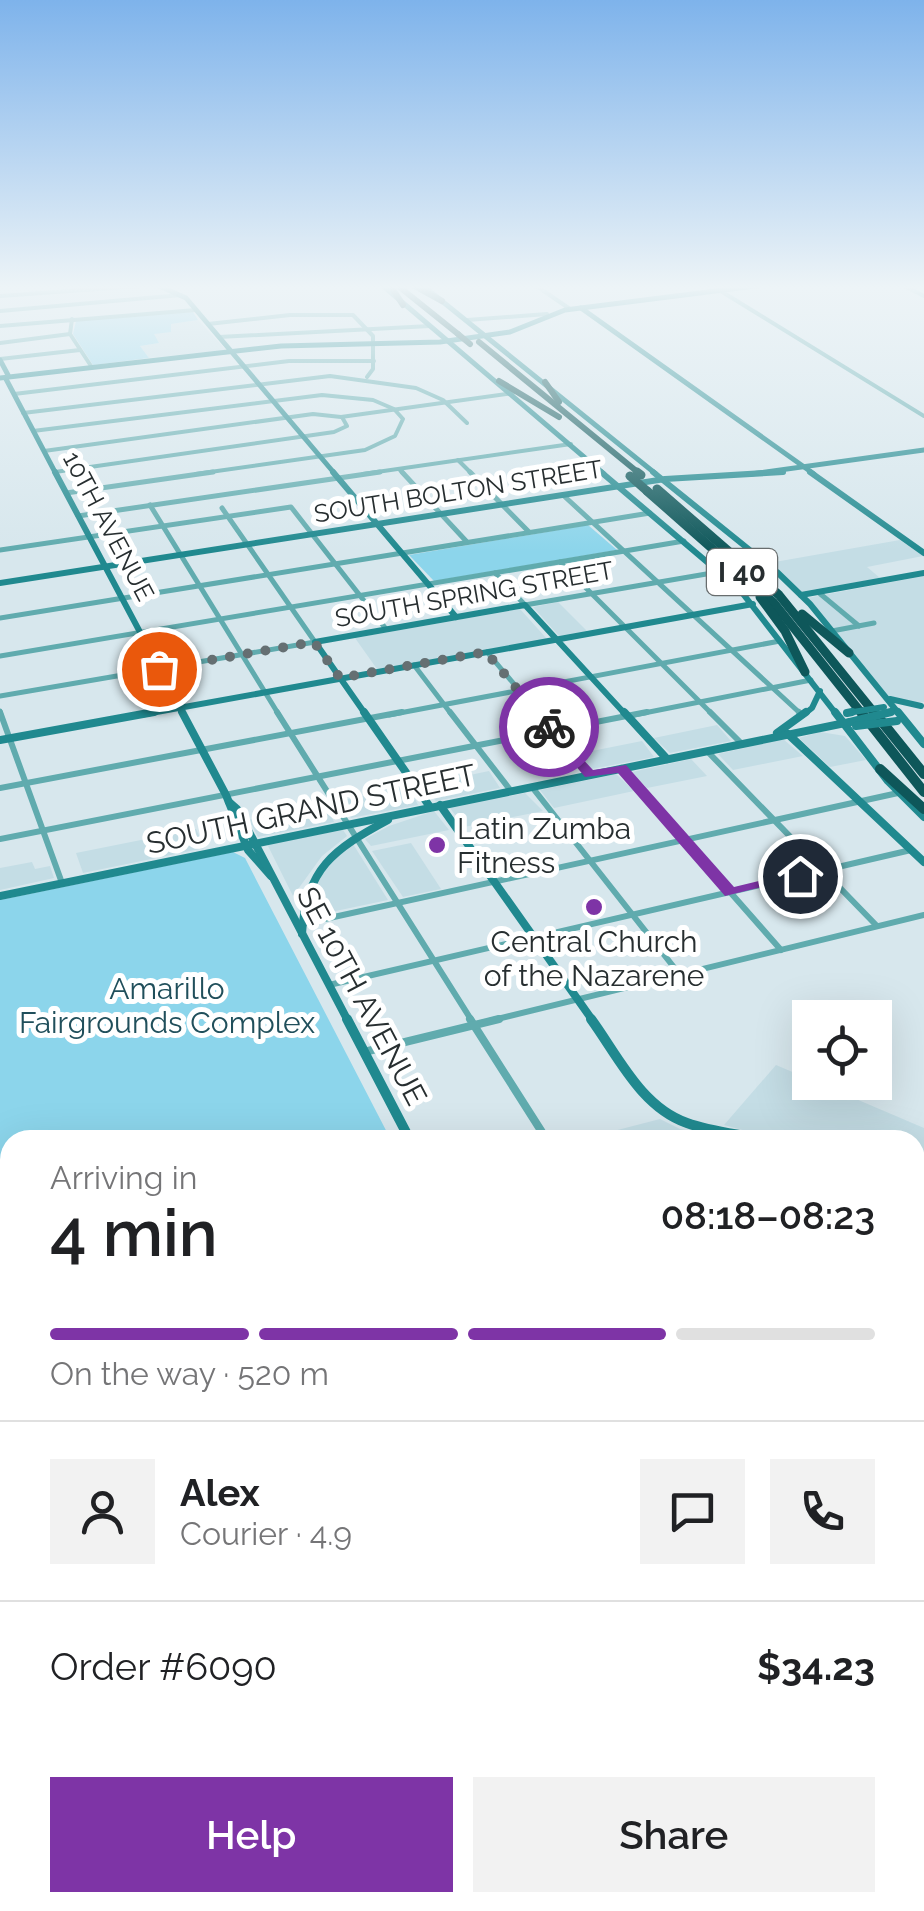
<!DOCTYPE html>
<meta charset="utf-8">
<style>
:root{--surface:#fff;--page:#f2f2f2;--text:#202124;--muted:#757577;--line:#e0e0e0;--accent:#7e34a6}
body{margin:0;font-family:Raleway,sans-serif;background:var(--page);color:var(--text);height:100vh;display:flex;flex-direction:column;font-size:38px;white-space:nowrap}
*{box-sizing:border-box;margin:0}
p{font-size:32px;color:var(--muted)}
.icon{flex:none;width:55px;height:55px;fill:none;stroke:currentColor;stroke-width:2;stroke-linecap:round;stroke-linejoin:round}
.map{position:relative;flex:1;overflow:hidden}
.details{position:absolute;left:0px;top:1130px;width:925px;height:782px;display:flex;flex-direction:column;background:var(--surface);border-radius:30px 30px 0 0;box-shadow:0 10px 40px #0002}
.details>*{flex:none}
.controls{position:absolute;left:792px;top:1000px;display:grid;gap:20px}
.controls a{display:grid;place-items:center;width:100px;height:100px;border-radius:0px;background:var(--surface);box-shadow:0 10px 40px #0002;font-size:50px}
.pin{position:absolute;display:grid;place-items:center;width:85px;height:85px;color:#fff;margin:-42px;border:5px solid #fff;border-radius:50%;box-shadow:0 2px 10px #0007}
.courier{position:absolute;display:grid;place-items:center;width:100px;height:100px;margin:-50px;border:8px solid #7e34a6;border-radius:50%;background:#fff;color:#222;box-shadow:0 2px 12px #0007}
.headline em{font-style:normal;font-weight:600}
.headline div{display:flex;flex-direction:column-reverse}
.headline{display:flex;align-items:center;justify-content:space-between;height:170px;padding:0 50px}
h1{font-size:65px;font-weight:600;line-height:75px}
.bar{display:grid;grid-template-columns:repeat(4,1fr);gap:15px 10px;align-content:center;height:120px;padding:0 50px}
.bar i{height:12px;border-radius:8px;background:var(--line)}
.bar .current{background:var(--accent)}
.bar p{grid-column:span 4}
.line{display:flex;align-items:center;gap:25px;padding:0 50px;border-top:2px solid var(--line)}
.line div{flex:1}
.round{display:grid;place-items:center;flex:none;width:105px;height:105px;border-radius:0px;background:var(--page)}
.primary-button{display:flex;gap:20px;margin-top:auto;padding:20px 50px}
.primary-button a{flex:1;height:115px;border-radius:0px;background:var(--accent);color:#fff;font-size:40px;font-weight:600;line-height:115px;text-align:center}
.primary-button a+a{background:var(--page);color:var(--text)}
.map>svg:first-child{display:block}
</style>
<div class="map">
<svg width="924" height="1911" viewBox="0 0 924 1911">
<rect width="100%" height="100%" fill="#d7e7ed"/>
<!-- built -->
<g fill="#c4dde5">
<path d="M198,320L226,350L149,358L140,346L159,343L153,334L171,324Z"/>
<path d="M900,540L923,556L867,567L880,578L800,592L769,563Z"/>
<path d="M924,576V702L913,703L889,697L807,598Z"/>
<path d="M558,602L587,631L559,636L533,607Z"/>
<path d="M520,609L547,639L377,669L355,638Z"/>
<path d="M717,725L731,741L670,753L654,738Z"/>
<path d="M820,732L845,736L866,760L830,767L799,738Z"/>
<path d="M783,739L803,756L733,770L718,754Z"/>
<path d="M642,741L654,757L592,769L577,754Z"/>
<path d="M691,759L707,776L647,788L632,772Z"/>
<path d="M489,771L500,788L436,801L422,785Z"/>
<path d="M616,774L634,791L554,808L540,790Z"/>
<path d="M409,787L418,805L351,818L338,801Z"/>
<path d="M525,793L543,811L464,827L450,808Z"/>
<path d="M326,804L334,822L258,837L249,820Z"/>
<path d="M434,811L449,830L371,846L365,839L389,826Z"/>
<path d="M196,829L205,848L83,873L76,853Z"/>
<path d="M343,830L347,836L322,856L293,896L267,844Z"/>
<path d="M411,843L441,889L403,897L372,851Z"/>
<path d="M353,844L388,900L307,917L316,883L334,858Z"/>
<path d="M32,862L35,869L50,866L54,878L0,890V868Z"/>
<path d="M776,1065L924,1128V1184L920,1196H915V1140H780L724,1125Z"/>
<path d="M660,1119L680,1129L741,1140H579Z"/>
<path d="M915,1445L924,1447V1648L915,1647Z"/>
</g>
<!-- green -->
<g fill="#8cd5eb">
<path d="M193,312L198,320L171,324V332L154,334L159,343L140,346L149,358L93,365L73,334L76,321Z"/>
<path d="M588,525L617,550L434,581L409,555Z"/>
<path d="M233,852L245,858L391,1140H10V1354L0,1356V900Z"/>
</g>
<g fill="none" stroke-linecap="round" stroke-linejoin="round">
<!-- street-far4 -->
<g stroke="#60abae" stroke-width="4">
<path d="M535,285L570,309"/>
<path d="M902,285L924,296"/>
<path d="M719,290L924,416"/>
<path d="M0,296L153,285"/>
<path d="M0,311L181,295"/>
<path d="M72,319L70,334L91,366"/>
<path d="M467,320L547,314"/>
<path d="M208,324L290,315H353L373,336V369L367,377"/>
<path d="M0,326L196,310"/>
<path d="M219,337L430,326"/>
<path d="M0,343L70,334"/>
<path d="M0,359L80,350"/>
<path d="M14,394L289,361H374"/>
<path d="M23,413L330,376L416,388L443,400L467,423"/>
<path d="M33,431L322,395L373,400L394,409L403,419L395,436L365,450L196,474"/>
<path d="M44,451L313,414L341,417L513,393"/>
<path d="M458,460L472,474"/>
<path d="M399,469L404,474"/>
<path d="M55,472L334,432L347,426L342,417"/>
<path d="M363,474L571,444"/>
</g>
<!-- street-far3 -->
<g stroke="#60abae" stroke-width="5">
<path d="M402,472L467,542"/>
<path d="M470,472L529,532"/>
<path d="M66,493L213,472"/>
<path d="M563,495L802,715"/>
<path d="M150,505L279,715"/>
<path d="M78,516L380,472"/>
<path d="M0,550L291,507L386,629"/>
<path d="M560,562L713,715"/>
<path d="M495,573L525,605L718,572"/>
<path d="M818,592L859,626"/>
<path d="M0,618L650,513"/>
<path d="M832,631L874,623"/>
<path d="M487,652L540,715"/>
<path d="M0,656L684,541"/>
<path d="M414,665L452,715"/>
<path d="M0,696L315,642L222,508"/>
<path d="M0,711L1,715"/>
<path d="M389,715L780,641"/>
<path d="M634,715L811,680"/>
</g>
<!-- street-far2 -->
<g stroke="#60abae" stroke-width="6">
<path d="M0,712L62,883"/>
<path d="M277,712L472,1021"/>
<path d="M450,712L511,791"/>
<path d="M537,712L590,775"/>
<path d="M710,712L742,744"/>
<path d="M799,712L802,715"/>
<path d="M707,751L876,925"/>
<path d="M621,768L781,950"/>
<path d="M532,787L680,975"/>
<path d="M0,788L402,712"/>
<path d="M0,839L647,712"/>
<path d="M302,924L898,793"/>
<path d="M329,985L911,850"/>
<path d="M489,1021L924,915"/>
</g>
<!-- street-far1 -->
<g stroke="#60abae" stroke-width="8">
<path d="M470,1019L547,1140"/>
<path d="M364,1052L499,1019"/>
<path d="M0,1366L10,1363"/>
</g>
<!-- street -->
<g stroke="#60abae" stroke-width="10">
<path d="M0,1461L10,1458"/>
<path d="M0,1752L10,1749"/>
<path d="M156,1902L159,1911"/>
<path d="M352,1902L355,1911"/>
<path d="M548,1902L552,1911"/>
<path d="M47,1911L69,1902"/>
<path d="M557,1911L578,1902"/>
</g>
<!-- secondary-far4 -->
<g stroke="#20898f" stroke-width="5">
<path d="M157,285L186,298L335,474"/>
<path d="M382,285L604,474"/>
<path d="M422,285L656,474"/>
<path d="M581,308L814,474"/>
<path d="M0,360L8,375L6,379L56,474"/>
<path d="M0,378L281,346L440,342L510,332L565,310L763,285"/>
<path d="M751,474L924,450"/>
</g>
<!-- secondary-far3 -->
<g stroke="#20898f" stroke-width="6">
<path d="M55,472L184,715"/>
<path d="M333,472L456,617"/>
<path d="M601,472L740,590L837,715"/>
<path d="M653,472L777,572L810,604L900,715"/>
<path d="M810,472L924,553"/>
<path d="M0,583L665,479L783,472"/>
<path d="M801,595L924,573"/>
<path d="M890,699L921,706"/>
<path d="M140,715L753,604"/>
<path d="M366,715L315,642L525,605L626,715"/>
<path d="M803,715L812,708L820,691"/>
</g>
<!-- secondary-far2 -->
<g stroke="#20898f" stroke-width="8">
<path d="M182,712L226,795L248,850L271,876"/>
<path d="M364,712L430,807"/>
<path d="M624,712L667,759"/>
<path d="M835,712L888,781L924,817"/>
<path d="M898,712L924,744"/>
<path d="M777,733L806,712"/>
<path d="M788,734L924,862"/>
<path d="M0,740L154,712"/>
<path d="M229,802L237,809L348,1021"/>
<path d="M440,805L593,1021"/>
<path d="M0,896L850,722"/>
<path d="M302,934C305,869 334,849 388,820"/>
</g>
<!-- secondary-far1 -->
<g stroke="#20898f" stroke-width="10">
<path d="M347,1019L410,1140"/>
<path d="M591,1019C618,1056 641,1107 687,1123C712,1132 739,1134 765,1140"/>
<path d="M915,1204L924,1209"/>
<path d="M915,1347L924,1350"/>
<path d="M915,1377L924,1374"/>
</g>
<!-- secondary -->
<g stroke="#20898f" stroke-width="14">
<path d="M0,1555L10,1552"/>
<path d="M807,1902L811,1911"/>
<path d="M821,1902L826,1911"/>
</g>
<!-- primary-far1 -->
<g stroke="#366b6e" stroke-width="11">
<path d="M915,1248L924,1220"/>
<path d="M915,1310L924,1281"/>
</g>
<!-- primary -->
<g stroke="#366b6e" stroke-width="15">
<path d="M915,1850L924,1883"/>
<path d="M905,1902L907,1911"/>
</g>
<!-- highway-far2 -->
<g stroke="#0e575a" stroke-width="6">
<path d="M390,285L403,305"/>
<path d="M397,285L458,334"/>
<path d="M413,285L442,301"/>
<path d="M479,342L640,474"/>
<path d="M499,381L559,417"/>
<path d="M545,382L559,402"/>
</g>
<!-- highway-far1 -->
<g stroke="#0e575a" stroke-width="9">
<path d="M637,472L641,475"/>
<path d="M657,489L779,595L876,715"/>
<path d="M647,491L774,603L863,715"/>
<path d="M760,597L785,631L805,672"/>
<path d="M802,614L849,653"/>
</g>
<!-- highway -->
<g stroke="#0e575a" stroke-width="10">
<path d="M861,712L924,792"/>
<path d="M874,712L924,774"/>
<path d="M880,769L924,809"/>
</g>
<!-- secondary-bridge-far1 -->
<g stroke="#20898f" stroke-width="6">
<path d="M847,713L884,707"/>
<path d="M881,715L892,712"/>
</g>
<!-- secondary-bridge -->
<g stroke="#20898f" stroke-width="8">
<path d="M847,713L852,712"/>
<path d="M850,722L891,712"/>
<path d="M856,726L897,721"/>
</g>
<!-- highway-bridge-far1 -->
<path stroke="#0e575a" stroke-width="6" d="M458,334L470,344"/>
<!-- highway-bridge -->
<path stroke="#0e575a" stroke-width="9" d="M630,476L647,491"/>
</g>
<!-- sky -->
<linearGradient id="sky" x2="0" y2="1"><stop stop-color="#7eb3eb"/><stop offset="0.52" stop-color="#edf4f7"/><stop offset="1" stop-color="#edf4f7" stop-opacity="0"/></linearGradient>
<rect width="924" height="552" fill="url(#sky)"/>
<!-- route -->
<path fill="#7e34a6" d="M549,723L593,770L626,765L734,887L800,871L808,876L725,896L618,773L585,777L543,727Z"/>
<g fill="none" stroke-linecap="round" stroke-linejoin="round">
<!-- done -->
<path stroke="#656f72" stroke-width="10" stroke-dasharray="0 18" d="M159,669L314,642L340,678L486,652L549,727"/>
</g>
<!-- markers -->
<g fill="#7e34a6" stroke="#fff" stroke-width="4">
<circle cx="437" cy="845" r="10"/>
<circle cx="594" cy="907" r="10"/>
</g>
<g text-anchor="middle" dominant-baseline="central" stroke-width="10" stroke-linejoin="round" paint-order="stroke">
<!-- far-street labels -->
<g font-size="25" fill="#272e30" stroke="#fff">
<text transform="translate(458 491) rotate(-9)">SOUTH BOLTON STREET</text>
<text transform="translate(109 526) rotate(62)">10TH AVENUE</text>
<text transform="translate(474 594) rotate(-10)">SOUTH SPRING STREET</text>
</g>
<!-- shield labels -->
<rect fill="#fff" stroke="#686d6e" stroke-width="2.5" x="707" y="549" width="70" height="46" rx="8"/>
<g font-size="28" font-weight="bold" fill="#272e30">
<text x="742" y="572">I 40</text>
</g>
<!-- street labels -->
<g font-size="30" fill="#272e30" stroke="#fff">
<text transform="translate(311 809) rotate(-12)">SOUTH GRAND STREET</text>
<text transform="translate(362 996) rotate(62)">SE 10TH AVENUE</text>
</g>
<!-- poi labels -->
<g font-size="30" fill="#272e30" stroke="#fff" text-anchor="start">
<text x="457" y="828">Latin Zumba<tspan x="457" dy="34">Fitness</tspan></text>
<text x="594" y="941" text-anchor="middle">Central Church<tspan x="594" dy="34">of the Nazarene</tspan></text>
</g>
<!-- park labels -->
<g font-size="30" fill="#204f5b" stroke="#fff">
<text x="167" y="988">Amarillo<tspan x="167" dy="34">Fairgrounds Complex</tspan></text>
</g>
</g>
</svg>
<div class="controls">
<a><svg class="icon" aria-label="locate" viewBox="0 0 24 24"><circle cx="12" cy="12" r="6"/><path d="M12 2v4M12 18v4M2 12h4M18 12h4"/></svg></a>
</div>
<div class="pin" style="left:159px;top:669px;background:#ea580c"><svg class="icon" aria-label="bag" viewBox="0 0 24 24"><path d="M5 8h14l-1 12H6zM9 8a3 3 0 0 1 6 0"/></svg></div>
<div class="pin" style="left:800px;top:876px;background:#1f2937"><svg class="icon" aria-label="home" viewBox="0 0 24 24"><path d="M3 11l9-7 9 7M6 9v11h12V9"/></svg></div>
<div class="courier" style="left:549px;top:727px"><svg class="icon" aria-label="bike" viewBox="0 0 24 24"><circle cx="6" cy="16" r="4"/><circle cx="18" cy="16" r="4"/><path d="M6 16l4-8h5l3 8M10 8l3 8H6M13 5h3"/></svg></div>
<section class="details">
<div class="headline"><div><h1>4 min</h1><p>Arriving in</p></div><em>08:18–08:23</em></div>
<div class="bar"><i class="current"></i><i class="current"></i><i class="current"></i><i></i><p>On the way · 520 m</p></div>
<div class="line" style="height:180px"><a class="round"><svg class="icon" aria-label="person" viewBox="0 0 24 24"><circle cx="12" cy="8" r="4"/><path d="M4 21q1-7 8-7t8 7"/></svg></a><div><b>Alex</b><p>Courier · 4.9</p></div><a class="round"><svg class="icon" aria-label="chat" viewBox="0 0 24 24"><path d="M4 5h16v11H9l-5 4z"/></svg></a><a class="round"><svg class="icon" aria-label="phone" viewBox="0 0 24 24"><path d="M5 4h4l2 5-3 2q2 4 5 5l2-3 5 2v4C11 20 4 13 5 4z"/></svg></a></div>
<div class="line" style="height:130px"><div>Order #6090</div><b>$34.23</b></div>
<div class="primary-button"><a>Help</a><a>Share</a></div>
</section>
</div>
